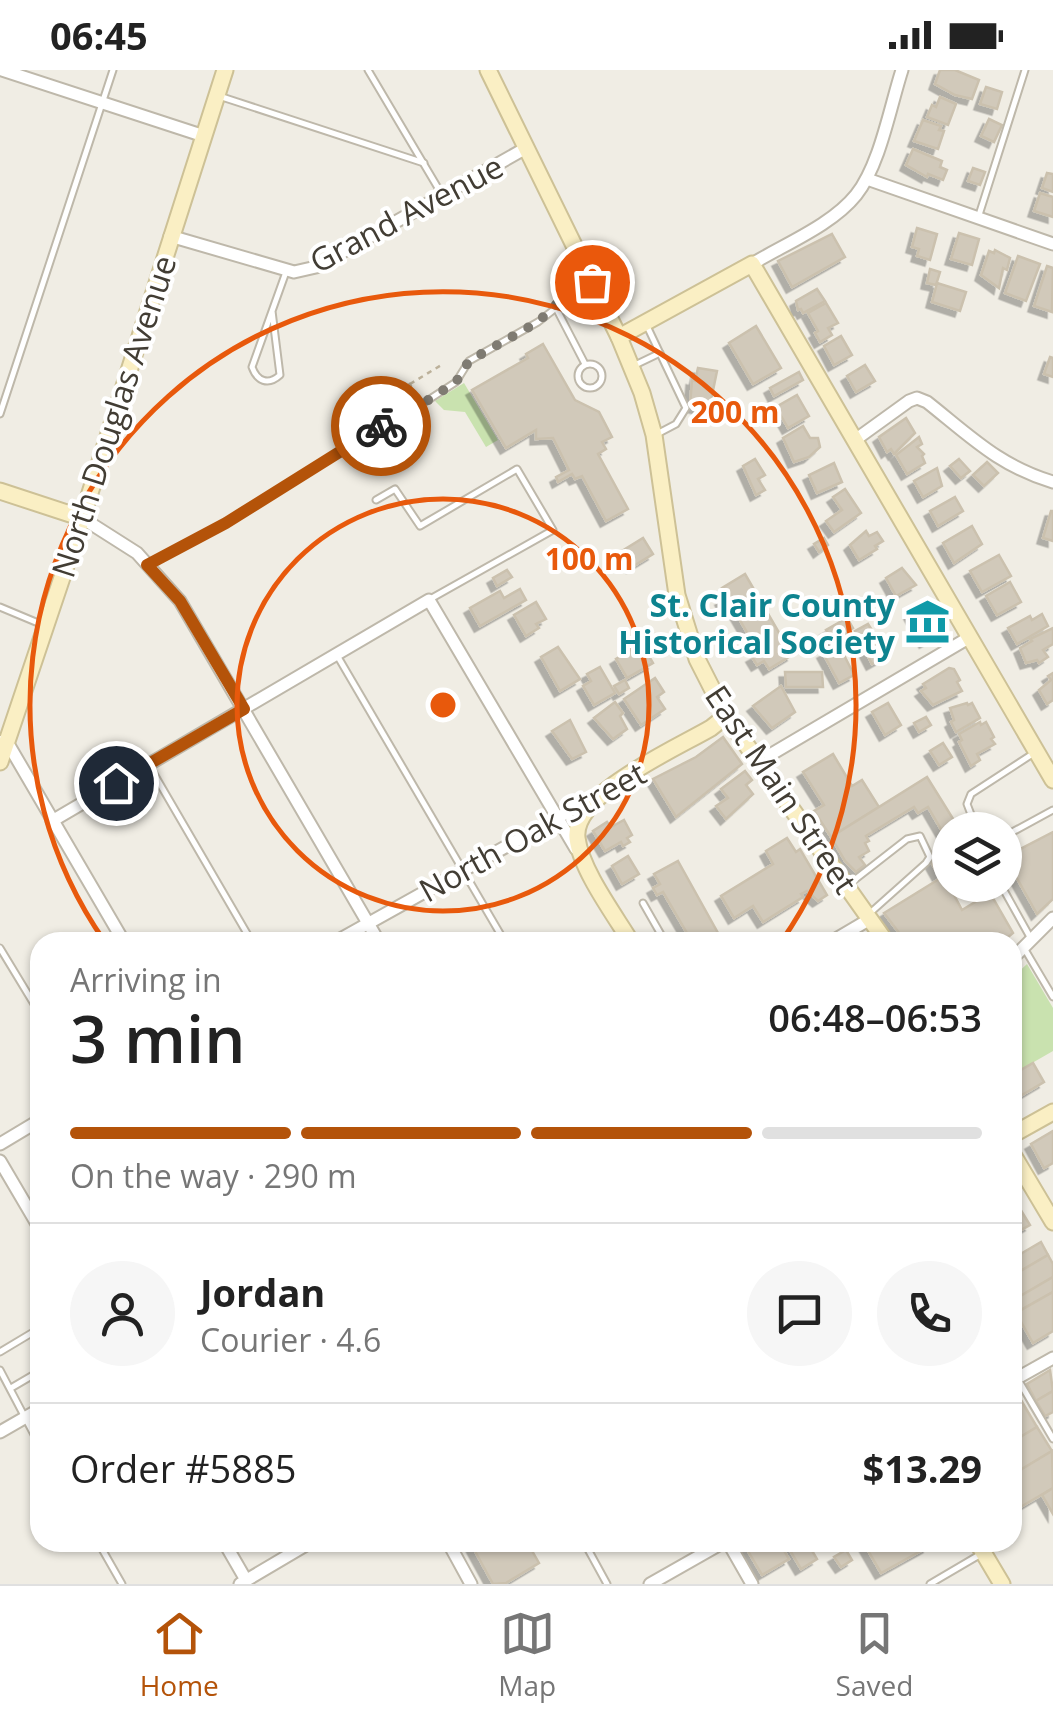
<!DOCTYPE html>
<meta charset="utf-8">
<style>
:root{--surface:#fff;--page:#f6f6f6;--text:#222;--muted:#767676;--line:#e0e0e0;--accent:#b45309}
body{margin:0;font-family:"Open Sans",sans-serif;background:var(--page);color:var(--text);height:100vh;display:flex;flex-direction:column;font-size:38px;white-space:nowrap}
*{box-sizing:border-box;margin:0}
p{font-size:32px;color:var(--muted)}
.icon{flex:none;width:55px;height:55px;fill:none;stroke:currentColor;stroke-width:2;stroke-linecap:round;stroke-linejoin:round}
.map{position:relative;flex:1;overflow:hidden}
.details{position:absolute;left:30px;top:862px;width:992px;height:620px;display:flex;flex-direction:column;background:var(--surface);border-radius:30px;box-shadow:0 2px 8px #0004}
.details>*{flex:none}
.controls{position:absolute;left:932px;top:742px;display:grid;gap:20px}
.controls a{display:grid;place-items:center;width:90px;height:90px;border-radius:50%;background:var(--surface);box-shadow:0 2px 8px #0004;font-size:50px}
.pin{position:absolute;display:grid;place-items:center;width:85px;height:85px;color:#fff;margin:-42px;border:5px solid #fff;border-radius:50%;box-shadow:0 2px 10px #0007}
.courier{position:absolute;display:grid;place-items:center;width:100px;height:100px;margin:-50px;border:8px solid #b45309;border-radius:50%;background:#fff;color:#222;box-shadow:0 2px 12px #0007}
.headline em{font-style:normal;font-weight:600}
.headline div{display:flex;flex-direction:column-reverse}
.headline{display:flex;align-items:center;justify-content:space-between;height:170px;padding:0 40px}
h1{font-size:65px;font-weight:600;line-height:75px}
.bar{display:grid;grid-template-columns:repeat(4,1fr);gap:15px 10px;align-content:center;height:120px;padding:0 40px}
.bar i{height:12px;border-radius:8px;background:var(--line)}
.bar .current{background:var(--accent)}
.bar p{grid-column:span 4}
.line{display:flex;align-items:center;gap:25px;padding:0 40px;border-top:2px solid var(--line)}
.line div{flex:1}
.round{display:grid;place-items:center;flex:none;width:105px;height:105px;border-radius:52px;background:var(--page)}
.status{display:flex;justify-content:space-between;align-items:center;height:70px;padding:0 50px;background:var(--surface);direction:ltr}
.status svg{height:28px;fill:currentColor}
.dock{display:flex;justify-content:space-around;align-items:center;height:140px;border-top:2px solid var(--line);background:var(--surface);font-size:28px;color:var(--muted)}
.dock a{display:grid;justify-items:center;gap:5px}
.dock .current{color:var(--accent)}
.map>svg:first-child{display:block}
</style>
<div class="status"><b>06:45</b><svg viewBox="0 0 49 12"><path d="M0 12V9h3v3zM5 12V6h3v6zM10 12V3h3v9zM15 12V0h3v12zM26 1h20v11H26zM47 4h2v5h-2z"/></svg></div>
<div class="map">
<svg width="1053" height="1514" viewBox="0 0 1053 1514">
<defs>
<filter id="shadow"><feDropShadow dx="-5.5" dy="5.5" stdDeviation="0" flood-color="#0004"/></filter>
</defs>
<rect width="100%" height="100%" fill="#f0ede4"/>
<!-- green -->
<g fill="#c9e2af">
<path d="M464,313L498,370L486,377L465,342L444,340L435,331Z"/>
<path d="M1027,894L1053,938V981L1013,1004V907Z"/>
</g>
<!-- building -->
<g fill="#d1c9ba" stroke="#cbc1ae" stroke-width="2.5" filter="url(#shadow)">
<path d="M940,0H955L979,10L972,29L955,25L935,14Z"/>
<path d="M986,17L1002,22L997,39L980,34Z"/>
<path d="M940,27L956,34L948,55L927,47L932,35L936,37Z"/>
<path d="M989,49L1002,55L994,72L981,66Z"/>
<path d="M923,50L941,56L939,60L944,61L938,79L914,71Z"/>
<path d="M913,79L942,91L940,97L947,100L943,110L928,104L927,107L906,95Z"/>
<path d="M973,98L985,102L980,115L968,111Z"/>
<path d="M1047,103L1053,104V122L1042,118Z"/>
<path d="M1040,123L1053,127V147L1034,141Z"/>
<path d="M917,158L937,164L930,190L917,186L919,179L912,177Z"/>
<path d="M959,163L979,169L972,195L951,189Z"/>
<path d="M832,164L845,187L792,217L778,191Z"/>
<path d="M995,180L1010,188L1007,200L1003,198L999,218L981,205L989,181L994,183Z"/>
<path d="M1018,186L1040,194L1026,231L1005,223Z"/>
<path d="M1047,196L1053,198L1052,242L1034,236Z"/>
<path d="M930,199L940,202L936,215L927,213Z"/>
<path d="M937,213L966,222L960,241L932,232Z"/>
<path d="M817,219L825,231L803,243L801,239L798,240L796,231Z"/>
<path d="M826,233L838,253L828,258L832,265L820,272L815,263L818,261L808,243Z"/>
<path d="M756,256L781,298L753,314L729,273Z"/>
<path d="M841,266L852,285L834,295L824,276Z"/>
<path d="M543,274L575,330L599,342L612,367L602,372L606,379L598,384L628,439L606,451L582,406L575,409L572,404L558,412L556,407L569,400L553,368L536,369V360L506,378L472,320L528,288L526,284Z"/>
<path d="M1050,287L1053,288V307L1044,304Z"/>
<path d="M865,295L875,311L856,322L847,306Z"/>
<path d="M698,298L717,301L709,340L690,336L692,310L695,311Z"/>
<path d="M799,302L803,310L774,326L770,318Z"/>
<path d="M797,325L809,346L788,358L776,337Z"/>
<path d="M906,348L915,363L894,384L891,379L887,382L879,367Z"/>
<path d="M803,356L810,368H818L820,377L809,387L794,392L783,368Z"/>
<path d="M919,367L922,374L917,377L924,384L922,386L925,393L907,404L896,385Z"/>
<path d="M755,389L765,405L758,409L765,420L756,425L743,396Z"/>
<path d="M959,389L970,401L961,408L950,396Z"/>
<path d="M987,392L998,403L984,416L973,405Z"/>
<path d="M834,393L842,412L817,423L809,405Z"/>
<path d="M937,398L942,416L923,427L914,411Z"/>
<path d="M845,419L861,443L834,462L826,451L842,440L833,427Z"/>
<path d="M955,427L963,441L938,456L930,441Z"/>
<path d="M1051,441H1053V471L1043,468Z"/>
<path d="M972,456L982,474L954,493L943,473Z"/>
<path d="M866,461L869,466L877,462L883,471L875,476L877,479L859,490L850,475Z"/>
<path d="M643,468L653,484L632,497L622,481Z"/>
<path d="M824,468L828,475L819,482L814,474Z"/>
<path d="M999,485L1011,506L982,522L970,501Z"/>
<path d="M902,498L916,515L896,526L886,508Z"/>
<path d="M507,500L512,507L497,516L493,508Z"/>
<path d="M745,504L792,585L769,599L764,591L757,595L752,587L759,583L730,533L725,537L721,530L727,527L722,518Z"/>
<path d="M1010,512L1021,532L997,545L986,526Z"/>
<path d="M520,519L526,530L480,556L470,538L500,521L504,528Z"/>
<path d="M536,532L546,549L536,554L539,558L526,566L514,545Z"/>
<path d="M930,533L945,561L925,572L910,544Z"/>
<path d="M1042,544L1048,556L1017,574L1008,558L1030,546L1032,550Z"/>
<path d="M847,548L853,558L833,571L826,560Z"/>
<path d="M868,554L888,585L872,594L855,561Z"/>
<path d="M1053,558V574L1043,580L1048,587L1039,593L1037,590L1026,593L1020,578L1032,571L1030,569Z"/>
<path d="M643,568L652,584L649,586L653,593L627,608L616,589L632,579L630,575Z"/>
<path d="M839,575L854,605L839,613L823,583Z"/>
<path d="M558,577L580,609L560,621L541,587Z"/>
<path d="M600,597L615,623L594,635L583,616L591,611L587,604Z"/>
<path d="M949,598L954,599L960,610L957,612L962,621L933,635L921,621L926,618L923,614Z"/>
<path d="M785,602H822L823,617H786Z"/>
<path d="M1053,603V630L1047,634L1039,620L1051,610L1048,606Z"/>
<path d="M655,608L664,622L657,627L665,639L641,655L624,629Z"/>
<path d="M625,610L629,618L619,624L614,616Z"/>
<path d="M781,616L795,642L772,658L753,636Z"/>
<path d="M615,632L623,643L620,646L627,659L613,669L594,648Z"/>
<path d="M888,633L901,655L885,665L872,642Z"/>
<path d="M967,633L968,635L972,633L980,648L956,662L951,652L954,650L950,638Z"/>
<path d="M926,647L931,655L919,662L914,653Z"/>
<path d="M570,650L586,682L572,689L552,661Z"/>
<path d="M980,652L981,655L986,652L994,667L991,669L995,674L977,684L980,690L971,696L959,672L962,670L959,664Z"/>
<path d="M723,667L742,694L676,747L653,709L696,687Z"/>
<path d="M943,673L952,687L939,695L930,681Z"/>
<path d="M833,684L852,716L862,710L879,737L831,767L814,741L824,735L803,702Z"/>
<path d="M745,701L752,710L746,715L753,724L726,749L716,736L728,728L721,719Z"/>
<path d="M927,707L960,760H950V775L928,737L918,743L914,737L866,766L869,771L865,773L869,781L859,787L865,795L856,802L845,791L831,767Z"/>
<path d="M624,750L632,765L627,768L630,772L623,776L621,772L605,781L593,761L607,752L611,757Z"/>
<path d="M1053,762V829L1037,844L1005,787Z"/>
<path d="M787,768L796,782L800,779L827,825L818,831L807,821L801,824L803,827L763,852L753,836L734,848L721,826L773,794L766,781Z"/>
<path d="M950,780V802L940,808L931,792Z"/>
<path d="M628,786L639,804L622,814L612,796Z"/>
<path d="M678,791L723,872H687L691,870L663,822L657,825L653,818L660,814L654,804Z"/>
<path d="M944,806L962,840L990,823L1013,863L1002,872H906L884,843Z"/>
<path d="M1033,993L1044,1012L1022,1025L1020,1022L1012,1026V1005Z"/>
<path d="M1053,1061V1093L1044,1098L1031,1074Z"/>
<path d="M1014,1129L1030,1155L1012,1165V1130Z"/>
<path d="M1041,1172L1048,1185L1012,1206V1189Z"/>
<path d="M1048,1185L1053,1194V1207L1012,1231V1206Z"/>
<path d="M1053,1207V1222L1012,1245V1231Z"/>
<path d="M1053,1222V1261L1033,1273L1016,1243Z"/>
<path d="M1050,1300L1053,1321L1036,1331L1027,1314Z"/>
<path d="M1015,1320L1037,1357L1012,1372V1322Z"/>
<path d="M1053,1321V1342L1045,1346L1036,1331Z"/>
<path d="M1037,1357L1052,1381L1012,1405V1372Z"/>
<path d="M1052,1381L1053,1418L1012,1442V1405Z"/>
<path d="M1053,1418V1444L1042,1425Z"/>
<path d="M470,1472H527L539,1493L506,1513L493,1514Z"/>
<path d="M751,1472H779L789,1489L762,1505L745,1476Z"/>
<path d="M785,1472H807L817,1489L801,1499Z"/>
<path d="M863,1472H926L928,1477L881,1503Z"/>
<path d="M846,1480L852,1490L841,1497L834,1487Z"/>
</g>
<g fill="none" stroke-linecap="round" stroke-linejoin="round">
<defs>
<g id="lane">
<path d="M368,0L441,123"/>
<path d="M222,27L424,93"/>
<path d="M979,145L1025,0"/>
<path d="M272,241L280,305C268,316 257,311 252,297L286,202"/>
<path d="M646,254L686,338L676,354L657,364"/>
<circle cx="590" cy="306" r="12"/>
<path d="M585,294L556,238L562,229L589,213"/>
<path d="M635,295L660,283"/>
<path d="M0,344L113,0"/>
<path d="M376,430L395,419L420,456L517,399L553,460L432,528"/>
<path d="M147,495L225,453L381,356L399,349L456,312L469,291L538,252L556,238"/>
<path d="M0,537L43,555"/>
<path d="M338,587L505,872"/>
<path d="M150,697L252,872"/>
<path d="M977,760L967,734L971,724L1034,683"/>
<path d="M1005,766L1053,740"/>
<path d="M848,815L907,769L920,766L930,787L926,793L870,843"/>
<path d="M1001,815L1030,867"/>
<path d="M643,833L663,868L656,872"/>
<path d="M0,878L40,944"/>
<path d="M1024,878L1053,927"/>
<path d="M0,1282L40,1258"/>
<path d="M0,1300L40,1376"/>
<path d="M1019,1311L1053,1369"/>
<path d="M11,1318L40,1301"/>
<path d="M98,1472L122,1514"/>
<path d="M584,1472L607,1514"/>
<path d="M930,1514L981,1484"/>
</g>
<g id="street">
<path d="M2,0L201,65"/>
<path d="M867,109L1053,174"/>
<path d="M170,166L294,202L316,197L526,78"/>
<path d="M752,194C785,174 832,155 856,125C880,95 890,37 902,0"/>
<path d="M855,370L909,331L917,328L927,332C970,366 999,396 1053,412"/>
<path d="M82,448L137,483L180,531L379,872"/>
<path d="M3,671L7,672L124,872"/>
<path d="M758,692L970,567"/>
<path d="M52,751L429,530L576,779"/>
<path d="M335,872L593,728"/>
<path d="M831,872L870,849"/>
<path d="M1012,889L1053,848"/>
<path d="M0,1074L40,1050"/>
<path d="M0,1091L40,1159"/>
<path d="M1012,1311L1053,1288"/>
<path d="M0,1362L40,1339"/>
<path d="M224,1472L246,1510"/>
<path d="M448,1472L471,1514"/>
<path d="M728,1472L752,1514"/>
<path d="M240,1514L311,1472"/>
<path d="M650,1514L724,1472"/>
</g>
<g id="secondary">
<path d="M488,0L619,267L642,323L654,365L677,525L697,589L726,646L886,872"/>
<path d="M619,267L752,194L1053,710"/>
<path d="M0,421L82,448"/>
<path d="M0,692L82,448L225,0"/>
<path d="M631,872C614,844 581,800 577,768C572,724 677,678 711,658L726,646"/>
<path d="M1012,1065L1053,1042"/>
<path d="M1012,1083L1053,1152"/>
<path d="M977,1472L1002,1514"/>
</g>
</defs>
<!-- lane casing -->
<use href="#lane" stroke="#beb8aa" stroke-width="9"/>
<!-- street casing -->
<use href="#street" stroke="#beb8aa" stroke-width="15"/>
<!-- secondary casing -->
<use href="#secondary" stroke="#cdc196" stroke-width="19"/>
<!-- path -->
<g stroke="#bcb19a" stroke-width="2.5" stroke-dasharray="5 5" stroke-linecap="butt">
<path d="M409,313L411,316L407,319L404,315Z"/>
<path d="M410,314L443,294"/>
</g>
<!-- lane -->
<use href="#lane" stroke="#fff" stroke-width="5"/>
<!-- street -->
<use href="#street" stroke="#fff" stroke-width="11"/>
<!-- secondary -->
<use href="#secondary" stroke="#faefc4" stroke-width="15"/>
</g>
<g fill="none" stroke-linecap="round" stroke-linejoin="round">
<!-- done -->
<path stroke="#7f7b72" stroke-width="10" stroke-dasharray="0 18" d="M381,356L399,349L456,312L469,291L538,252L562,229L592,212"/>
<!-- route -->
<path stroke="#b45309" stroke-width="12" d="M116,713L244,639L180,531L147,495L226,453L381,356"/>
</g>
<!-- distance rings -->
<g fill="none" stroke="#e8590c" stroke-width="5">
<circle cx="443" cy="635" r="206"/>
<path d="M105 872A413 413 0 1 1 781 872"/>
</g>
<!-- icons -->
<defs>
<symbol id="museum-bare" viewBox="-9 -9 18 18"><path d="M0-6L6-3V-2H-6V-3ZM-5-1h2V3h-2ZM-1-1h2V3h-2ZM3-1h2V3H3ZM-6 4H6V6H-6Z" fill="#0f9aa8" stroke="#fff" stroke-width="2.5" paint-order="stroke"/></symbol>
</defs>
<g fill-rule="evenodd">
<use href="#museum-bare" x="896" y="520" width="63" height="63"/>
</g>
<g text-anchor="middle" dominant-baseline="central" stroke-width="8" stroke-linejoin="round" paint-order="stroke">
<!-- street labels -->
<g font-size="32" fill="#423d34" stroke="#fff">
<text transform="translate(406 143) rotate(-28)">Grand Avenue</text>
<text transform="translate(113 346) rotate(-72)">North Douglas Avenue</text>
<text transform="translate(782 719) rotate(56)">East Main Street</text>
<text transform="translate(532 761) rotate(-29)">North Oak Street</text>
</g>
<!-- culture labels -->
<g font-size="32" font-weight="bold" fill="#0d838f" stroke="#fff" text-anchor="end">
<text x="895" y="534">St. Clair County<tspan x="895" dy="37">Historical Society</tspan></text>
</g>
</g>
<circle cx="443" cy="635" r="15" fill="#e8590c" stroke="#fff" stroke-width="5"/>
<g font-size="30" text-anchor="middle" font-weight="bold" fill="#e8590c" stroke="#fff" stroke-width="8" stroke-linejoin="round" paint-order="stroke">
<text x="735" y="353">200 m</text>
<text x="589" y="500">100 m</text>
</g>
</svg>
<div class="controls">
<a><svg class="icon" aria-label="layers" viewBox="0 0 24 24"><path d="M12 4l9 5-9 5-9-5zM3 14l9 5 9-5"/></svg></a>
</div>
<div class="pin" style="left:592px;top:212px;background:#ea580c"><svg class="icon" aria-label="bag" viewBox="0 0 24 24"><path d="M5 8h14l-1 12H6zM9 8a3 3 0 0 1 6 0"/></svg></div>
<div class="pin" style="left:116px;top:713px;background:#1f2937"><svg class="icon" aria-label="home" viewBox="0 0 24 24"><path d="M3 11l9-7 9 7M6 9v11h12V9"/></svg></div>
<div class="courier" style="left:381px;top:356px"><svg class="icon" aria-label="bike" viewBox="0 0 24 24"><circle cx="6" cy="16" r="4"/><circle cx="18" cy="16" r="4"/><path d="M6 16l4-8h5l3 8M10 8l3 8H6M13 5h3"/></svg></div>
<section class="details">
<div class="headline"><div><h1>3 min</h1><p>Arriving in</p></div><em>06:48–06:53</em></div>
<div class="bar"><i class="current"></i><i class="current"></i><i class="current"></i><i></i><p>On the way · 290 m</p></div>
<div class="line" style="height:180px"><a class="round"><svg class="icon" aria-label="person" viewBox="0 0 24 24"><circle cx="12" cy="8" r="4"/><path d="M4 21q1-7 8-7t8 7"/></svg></a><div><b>Jordan</b><p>Courier · 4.6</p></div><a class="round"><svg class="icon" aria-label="chat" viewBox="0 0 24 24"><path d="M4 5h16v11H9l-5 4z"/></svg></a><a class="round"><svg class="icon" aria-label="phone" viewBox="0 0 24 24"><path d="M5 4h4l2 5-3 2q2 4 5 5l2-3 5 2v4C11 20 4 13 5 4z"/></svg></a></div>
<div class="line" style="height:130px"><div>Order #5885</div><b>$13.29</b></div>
</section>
</div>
<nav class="dock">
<a class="current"><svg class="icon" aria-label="home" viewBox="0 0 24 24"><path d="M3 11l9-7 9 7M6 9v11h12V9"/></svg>Home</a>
<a><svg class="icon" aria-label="map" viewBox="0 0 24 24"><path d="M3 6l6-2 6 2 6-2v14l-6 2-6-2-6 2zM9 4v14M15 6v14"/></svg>Map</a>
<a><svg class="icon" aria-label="saved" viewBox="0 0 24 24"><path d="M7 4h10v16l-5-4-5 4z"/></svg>Saved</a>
</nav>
